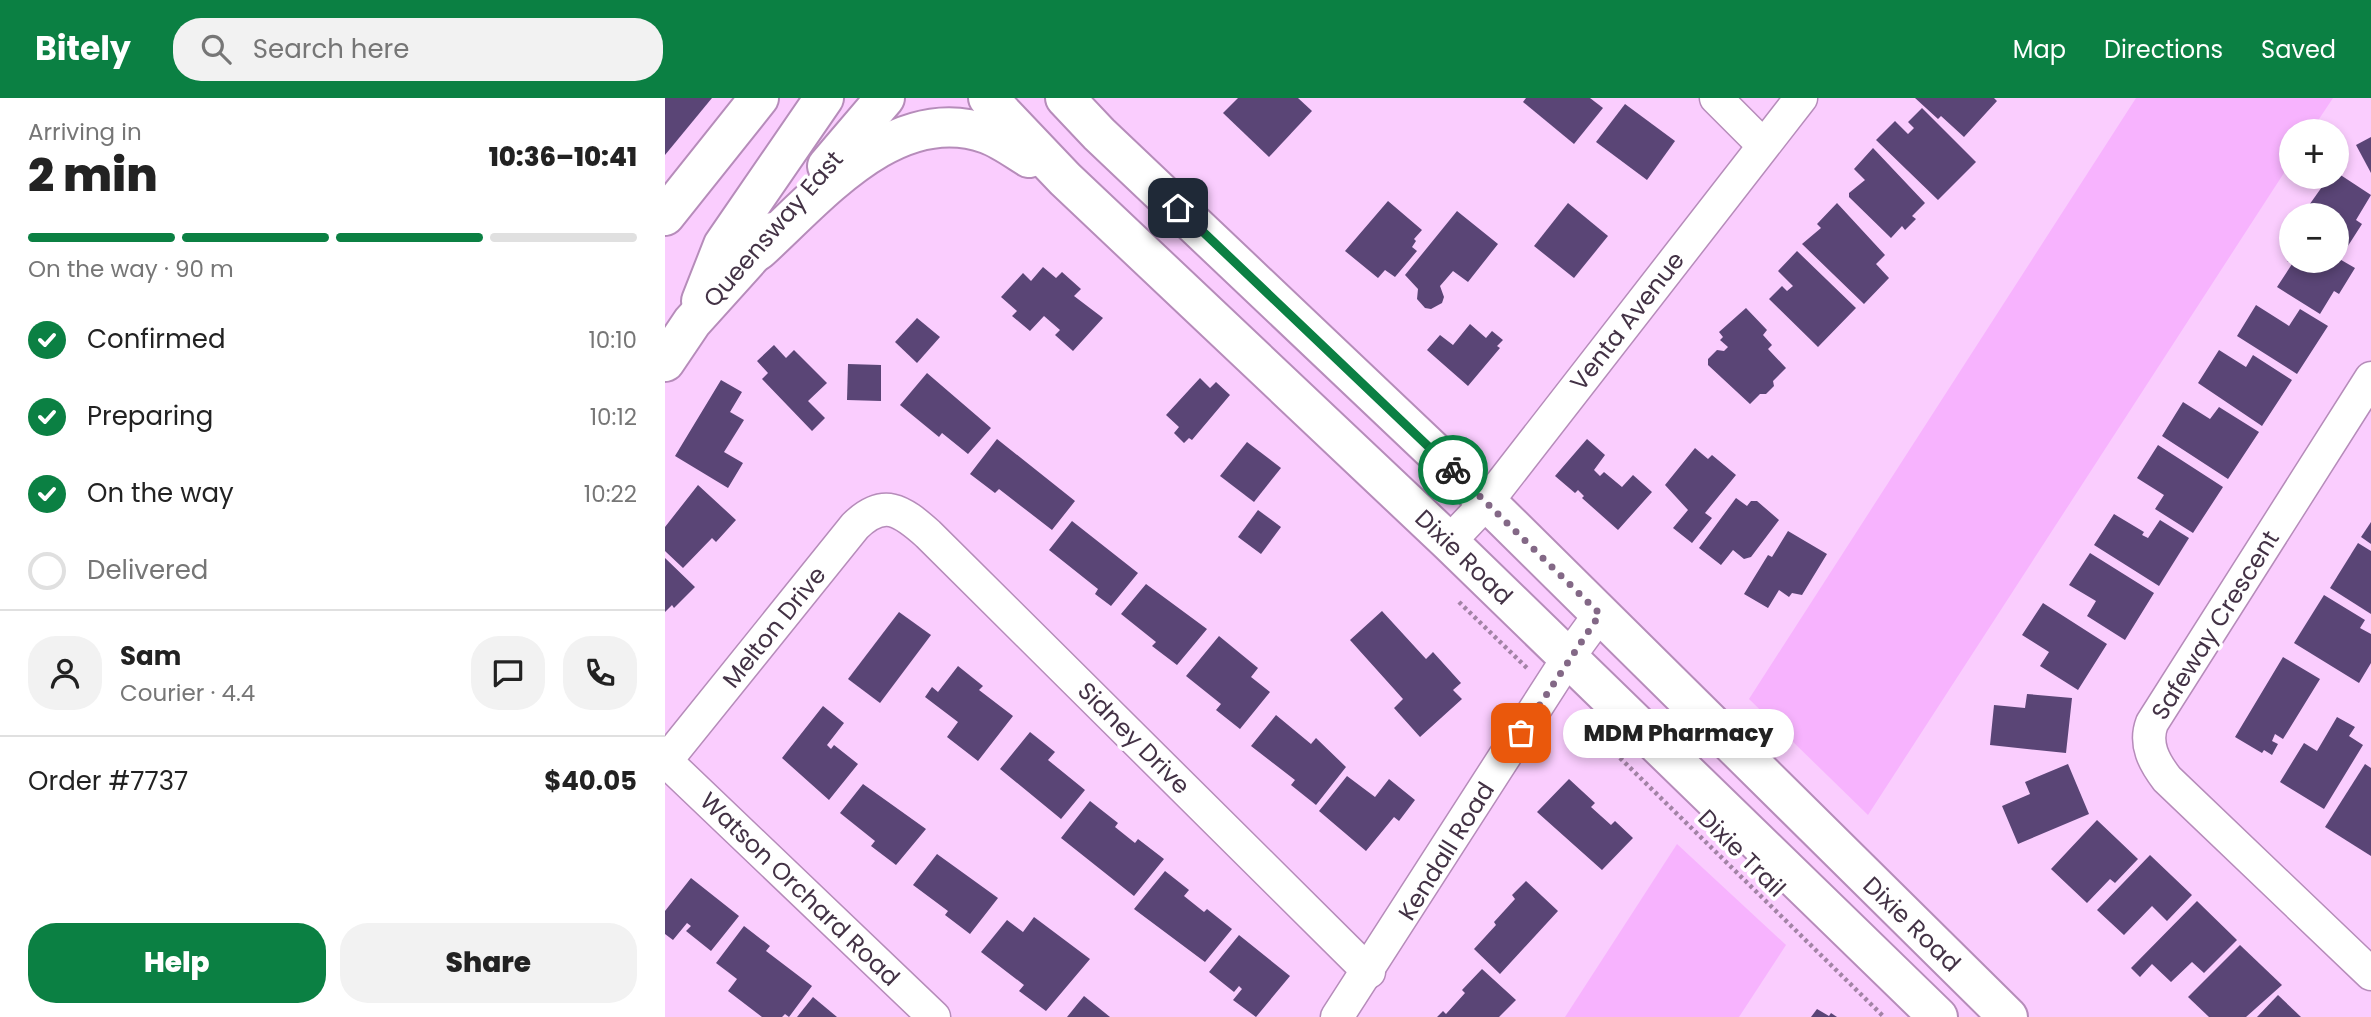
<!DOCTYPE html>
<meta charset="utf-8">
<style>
:root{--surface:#fff;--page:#f2f2f2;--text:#222;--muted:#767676;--line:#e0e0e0;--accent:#0b8043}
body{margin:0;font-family:Poppins,sans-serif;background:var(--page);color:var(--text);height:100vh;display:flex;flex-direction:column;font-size:26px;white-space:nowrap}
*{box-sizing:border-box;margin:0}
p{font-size:23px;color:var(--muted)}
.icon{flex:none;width:38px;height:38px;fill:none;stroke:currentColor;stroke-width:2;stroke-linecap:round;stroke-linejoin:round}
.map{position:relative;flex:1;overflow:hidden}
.sheet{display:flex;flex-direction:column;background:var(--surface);width:665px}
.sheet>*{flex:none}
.controls{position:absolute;left:1614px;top:21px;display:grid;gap:14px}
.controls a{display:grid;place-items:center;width:70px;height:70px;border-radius:50%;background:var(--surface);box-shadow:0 4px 10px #0003;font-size:35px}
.pin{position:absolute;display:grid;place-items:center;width:60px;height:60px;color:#fff;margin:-30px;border-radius:14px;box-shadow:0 4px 10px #0006}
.courier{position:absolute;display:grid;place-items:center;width:70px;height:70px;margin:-35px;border:5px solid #0b8043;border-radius:50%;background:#fff;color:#222;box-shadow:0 2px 9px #0007}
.bubble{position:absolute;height:49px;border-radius:24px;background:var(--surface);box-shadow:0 4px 10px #0003;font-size:23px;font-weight:800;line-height:49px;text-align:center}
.summary em{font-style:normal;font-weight:800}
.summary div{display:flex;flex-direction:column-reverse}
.summary{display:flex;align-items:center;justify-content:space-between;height:119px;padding:0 28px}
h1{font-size:46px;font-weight:800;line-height:52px}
.bar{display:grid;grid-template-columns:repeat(4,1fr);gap:10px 7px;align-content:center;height:84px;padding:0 28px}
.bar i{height:9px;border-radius:5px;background:var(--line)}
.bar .selected{background:var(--accent)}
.bar p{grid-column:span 4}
.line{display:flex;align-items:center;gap:18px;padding:0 28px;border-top:2px solid var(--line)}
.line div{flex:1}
.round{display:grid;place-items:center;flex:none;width:74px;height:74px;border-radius:28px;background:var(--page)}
ol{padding:0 28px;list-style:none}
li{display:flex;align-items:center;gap:21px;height:77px}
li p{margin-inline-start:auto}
li .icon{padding:7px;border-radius:50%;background:var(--accent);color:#fff;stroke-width:4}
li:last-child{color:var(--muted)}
li i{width:38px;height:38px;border:4px solid var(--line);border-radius:50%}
.button{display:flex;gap:14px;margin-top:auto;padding:14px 28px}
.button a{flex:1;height:80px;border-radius:28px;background:var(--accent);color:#fff;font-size:28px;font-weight:800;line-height:80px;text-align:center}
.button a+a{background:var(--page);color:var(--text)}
header{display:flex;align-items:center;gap:42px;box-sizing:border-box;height:98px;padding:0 35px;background:var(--accent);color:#fff}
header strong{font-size:33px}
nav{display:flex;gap:38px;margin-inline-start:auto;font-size:24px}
.search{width:490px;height:63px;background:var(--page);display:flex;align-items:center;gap:18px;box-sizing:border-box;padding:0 24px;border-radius:28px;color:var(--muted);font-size:26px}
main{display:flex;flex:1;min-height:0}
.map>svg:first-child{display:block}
</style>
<header>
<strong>Bitely</strong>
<div class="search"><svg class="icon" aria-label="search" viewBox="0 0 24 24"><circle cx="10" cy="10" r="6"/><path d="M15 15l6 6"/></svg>Search here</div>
<nav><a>Map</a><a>Directions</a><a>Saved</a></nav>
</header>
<main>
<section class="sheet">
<div class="summary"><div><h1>2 min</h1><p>Arriving in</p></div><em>10:36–10:41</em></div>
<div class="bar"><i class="selected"></i><i class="selected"></i><i class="selected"></i><i></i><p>On the way · 90 m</p></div>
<ol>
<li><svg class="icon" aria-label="check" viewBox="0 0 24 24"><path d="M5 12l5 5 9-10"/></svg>Confirmed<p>10:10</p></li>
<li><svg class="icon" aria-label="check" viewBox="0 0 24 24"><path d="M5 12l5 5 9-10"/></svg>Preparing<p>10:12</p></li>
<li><svg class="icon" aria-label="check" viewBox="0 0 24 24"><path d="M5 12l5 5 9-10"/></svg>On the way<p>10:22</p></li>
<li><i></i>Delivered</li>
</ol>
<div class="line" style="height:126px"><a class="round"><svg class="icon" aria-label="person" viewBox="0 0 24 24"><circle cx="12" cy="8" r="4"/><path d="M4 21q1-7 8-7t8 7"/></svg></a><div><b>Sam</b><p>Courier · 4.4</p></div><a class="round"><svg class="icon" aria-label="chat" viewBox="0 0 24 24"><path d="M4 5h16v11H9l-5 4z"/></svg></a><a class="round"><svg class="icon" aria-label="phone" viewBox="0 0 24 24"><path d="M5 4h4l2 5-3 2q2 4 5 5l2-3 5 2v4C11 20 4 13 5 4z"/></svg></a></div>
<div class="line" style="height:91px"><div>Order #7737</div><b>$40.05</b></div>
<div class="button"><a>Help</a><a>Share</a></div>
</section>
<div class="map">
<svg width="1706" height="919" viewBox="0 0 1706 919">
<rect width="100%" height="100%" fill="#facdfe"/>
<!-- green -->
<g fill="#f7b3fe">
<path d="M1471,0H1668L1646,33H1626V64L1203,717L1084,601Z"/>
<path d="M1012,746L1121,847L1074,919H900Z"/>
</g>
<!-- building -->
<g fill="#5a4576">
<path d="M0,0H47L0,57Z"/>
<path d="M573,0H633L647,13L604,59L558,15Z"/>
<path d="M861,0H925L938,10L909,46L858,4Z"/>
<path d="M1250,0H1329L1332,3L1299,39L1276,18L1273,21Z"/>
<path d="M960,6L1010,43L982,82L931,44Z"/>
<path d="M1257,10L1311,64L1273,102L1211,42L1230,23L1243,36L1249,30L1243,24Z"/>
<path d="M1706,39V75L1691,47Z"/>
<path d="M1208,50L1260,105L1247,118L1251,121L1240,132L1237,128L1226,140L1184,99V95L1200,82L1189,71Z"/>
<path d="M1671,74L1706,97L1691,122L1697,126L1681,151L1671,145V117H1637L1664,79H1671Z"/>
<path d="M723,103L757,132L749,141L751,143L747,149L752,153L730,179L720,172L713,180L680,153Z"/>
<path d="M903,105L943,138L909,180L869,148Z"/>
<path d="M1172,105L1220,157L1211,166L1224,180L1199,206L1137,146L1156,130L1152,126Z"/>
<path d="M792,113L833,146L803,184L788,173L775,188L779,199L777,205L766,211L760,210L752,201L753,191L740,177Z"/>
<path d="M1132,153L1191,210L1153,249L1104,201L1117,188L1122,193L1128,188L1113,173Z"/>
<path d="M1671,159L1690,170L1674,196L1669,193L1655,216L1612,189L1627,166L1622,163H1671Z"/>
<path d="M378,169L391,180L397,174L416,191L409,198L438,220L408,253L390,237L395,232L379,218L365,233L347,218L352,213L336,199L358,175L366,183Z"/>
<path d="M1591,207L1624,228L1635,211L1663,228L1632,276L1572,238Z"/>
<path d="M1081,210L1102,232L1098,237L1107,247L1103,251L1121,270L1108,283L1109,288L1101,296H1095L1085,306L1043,267V261L1052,252L1059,253L1063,249L1055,242L1058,239L1054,234Z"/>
<path d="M252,220L275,239L252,265L230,244Z"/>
<path d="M805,226L821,240L827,233L838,242L832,248L835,250L803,288L762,252L775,237L788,247Z"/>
<path d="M109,247L121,260L129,252L162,285L143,303L160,320L147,333L97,281L103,275L92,263Z"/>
<path d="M1554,252L1581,269L1588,257L1627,282L1597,328L1533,285Z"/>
<path d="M183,266L216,267V303L182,302Z"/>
<path d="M262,275L326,330L303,356L277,335L274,339L235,307Z"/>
<path d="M535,280L545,290L551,284L565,297L527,342L524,340L519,345L509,335L514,329L501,317Z"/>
<path d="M56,282L77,294L65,314L79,322L59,354L78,365L63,390L10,358Z"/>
<path d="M1518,304L1545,321L1554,309L1594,334L1563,381L1497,338Z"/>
<path d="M332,341L410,403L387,432L334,391L330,395L305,376Z"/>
<path d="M922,341L940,357L929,372L935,378L939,374L957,389L968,377L987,394L953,432L917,400L919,398L913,392L910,395L890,378Z"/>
<path d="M582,344L616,370L589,404L555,378Z"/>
<path d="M1493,347L1558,389L1528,435L1490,411L1499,397L1472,380Z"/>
<path d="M1030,350L1043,361L1047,357L1071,377L1040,415L1047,420L1027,445L1008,430L1023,412L1000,387Z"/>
<path d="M33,387L71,422L51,444L47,440L18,470L0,453V429Z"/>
<path d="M1071,400L1082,408L1086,403H1092L1114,422L1086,459L1079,461L1068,452L1056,467L1034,450Z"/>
<path d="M593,412L616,429L596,456L573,439Z"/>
<path d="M1449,416L1479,434L1477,437L1483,440L1495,422L1524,440L1494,488L1429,447Z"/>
<path d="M407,423L473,475L446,508L430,496L433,491L384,452Z"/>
<path d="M1706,424V446L1696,439Z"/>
<path d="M1123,433L1162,456L1137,497L1127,495L1124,499L1114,492L1103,510L1079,496L1103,457L1107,459Z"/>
<path d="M1693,445L1706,453V516L1665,490Z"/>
<path d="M1425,455L1489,495L1460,542L1422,518L1431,503L1404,487Z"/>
<path d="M0,460L30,489L9,510L7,507L0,514Z"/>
<path d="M481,486L542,531L512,567L487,548L491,544L456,516Z"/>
<path d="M1659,497L1700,522L1695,530L1706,536V565L1694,585L1629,545Z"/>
<path d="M1378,505L1442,546L1413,592L1375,568L1384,554L1357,537Z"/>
<path d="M717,513L761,561L768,554L796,585L788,592L797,601L755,639L729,610L738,601L685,542Z"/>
<path d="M234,514L266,537L215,605L183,581Z"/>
<path d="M554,538L593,570L586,579L605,594L575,631L551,612L556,606L521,578Z"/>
<path d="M1618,559L1655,581L1618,641L1610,636L1607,643L1613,646L1607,657L1599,652L1597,655L1570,639Z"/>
<path d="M293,568L318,588L314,592L348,618L313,663L282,639L293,624L260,599L267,589L273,594Z"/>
<path d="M1362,596L1407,600L1401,655L1325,647L1329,607L1360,610Z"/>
<path d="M158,608L179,625L162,647L166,651L169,647L193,666L164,702L117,660Z"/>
<path d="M611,617L646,646L651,640L681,669L651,707L626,687L630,682L586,648Z"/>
<path d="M1672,619L1690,629L1684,638L1698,647L1659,711L1615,684L1639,645L1652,653Z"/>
<path d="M365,634L390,654L383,662L420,692L396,721L335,671Z"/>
<path d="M1403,666L1424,716L1353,746L1337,708L1365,696L1360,684Z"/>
<path d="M1700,666L1706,670V758L1660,729Z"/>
<path d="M682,678L710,699L724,681L750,702L734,723L729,719L701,753L654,713Z"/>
<path d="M904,681L930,705L926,709L946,727L950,723L968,740L937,772L872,714Z"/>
<path d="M198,686L261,731L231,767L206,748L210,743L175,715Z"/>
<path d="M425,703L453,725L450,729L470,745L473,741L499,761L469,798L396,740Z"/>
<path d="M1432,722L1473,761L1450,785L1445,781L1422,805L1386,771Z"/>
<path d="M272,756L333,800L305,836L280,817L283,813L248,787Z"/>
<path d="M1485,757L1527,797L1502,823L1487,808L1459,837L1432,812Z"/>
<path d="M500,773L524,792L519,798L539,814L542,811L567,831L540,864L469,811Z"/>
<path d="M26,780L74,818L46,853L21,833L26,828L22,825L8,842L0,836V813Z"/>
<path d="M861,783L893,813L835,876L809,851L831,827L829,824L850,801L847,797Z"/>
<path d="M1532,803L1572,842L1539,875L1527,864L1506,884L1487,866L1475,879L1466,870Z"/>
<path d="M369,819L425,861L381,913L354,893L359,887L316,854L342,822L358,834Z"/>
<path d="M79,828L105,848L101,853L147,888L124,919L120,916L117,919H97L63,893L72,881L51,865Z"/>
<path d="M574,837L625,878L591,919L568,902L577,891L574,888L569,894L544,874Z"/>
<path d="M1575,847L1617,887L1581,919H1544L1523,899Z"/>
<path d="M817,871L851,902L834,919H772L778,913L781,916L800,895L797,892Z"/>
<path d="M1613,897L1636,919H1592Z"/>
<path d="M419,898L445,919H402Z"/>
<path d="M148,899L172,919H132Z"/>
<path d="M1152,911L1164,918L1166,915L1172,919H1146Z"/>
</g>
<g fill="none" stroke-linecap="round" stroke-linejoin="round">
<defs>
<g id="minor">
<path d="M1051,0L1098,47"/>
<path d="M1706,280L1487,625C1479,646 1489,664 1502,681L1706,876"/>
<path d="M784,444L822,404L1136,0"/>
<path d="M1,663L269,919"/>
<path d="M0,664L190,428C219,400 236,412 263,436L704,874"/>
<path d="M672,919L903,560L935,516"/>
</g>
<g id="secondary">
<path d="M323,0L400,81L784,444L1273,919"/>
<path d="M400,0L434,36L822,404L1343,919"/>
<path d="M162,68L220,0"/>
<path d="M0,118L94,0"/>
<path d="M93,153C153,99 230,3 322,36C336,41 351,52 364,60"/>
<path d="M36,203L58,147L159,0"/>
<path d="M0,264L27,224L108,134"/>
</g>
</defs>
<!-- minor casing -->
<use href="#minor" stroke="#b68cba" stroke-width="35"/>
<!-- secondary casing -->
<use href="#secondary" stroke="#b68cba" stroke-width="42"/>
<!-- path -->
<g stroke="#a283a5" stroke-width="4.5" stroke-dasharray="3.5 3.5" stroke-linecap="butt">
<path d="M794,504L863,571"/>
<path d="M950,655L1219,919"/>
</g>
<!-- minor -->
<use href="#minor" stroke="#fff" stroke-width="32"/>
<!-- secondary -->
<use href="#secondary" stroke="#fff" stroke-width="38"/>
</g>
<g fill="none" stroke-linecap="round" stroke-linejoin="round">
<!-- done -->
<path stroke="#836886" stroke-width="7" stroke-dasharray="0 12.6" d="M788,372L935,516L856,635"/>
<!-- route -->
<path stroke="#0b8043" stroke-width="9" d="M513,110L788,372"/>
</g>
<g text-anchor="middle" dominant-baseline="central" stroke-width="7" stroke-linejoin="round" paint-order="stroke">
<!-- street labels -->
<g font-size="24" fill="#433245" stroke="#fff">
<text transform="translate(108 131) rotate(-49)">Queensway East</text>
<text transform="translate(962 223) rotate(-52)">Venta Avenue</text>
<text transform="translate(799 459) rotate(44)">Dixie Road</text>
<text transform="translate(1550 527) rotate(-58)">Safeway Crescent</text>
<text transform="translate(109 529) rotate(-51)">Melton Drive</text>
<text transform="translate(469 640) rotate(45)">Sidney Drive</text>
<text transform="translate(781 753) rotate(-58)">Kendall Road</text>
<text transform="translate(1077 755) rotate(45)">Dixie Trail</text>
<text transform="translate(135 791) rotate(44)">Watson Orchard Road</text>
<text transform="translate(1247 826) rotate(44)">Dixie Road</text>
</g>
</g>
</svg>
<div class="controls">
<a>+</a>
<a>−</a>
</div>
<div class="pin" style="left:856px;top:635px;background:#ea580c"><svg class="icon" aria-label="bag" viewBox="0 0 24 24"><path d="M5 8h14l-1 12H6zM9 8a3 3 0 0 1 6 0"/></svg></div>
<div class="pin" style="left:513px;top:110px;background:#1f2937"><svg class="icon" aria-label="home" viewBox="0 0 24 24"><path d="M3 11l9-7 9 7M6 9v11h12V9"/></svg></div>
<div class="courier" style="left:788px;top:372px"><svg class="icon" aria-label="bike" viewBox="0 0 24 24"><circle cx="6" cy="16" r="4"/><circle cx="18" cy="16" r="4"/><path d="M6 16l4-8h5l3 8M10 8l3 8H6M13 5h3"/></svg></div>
<div class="bubble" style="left:898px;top:611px;width:231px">MDM Pharmacy</div>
</div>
</main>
